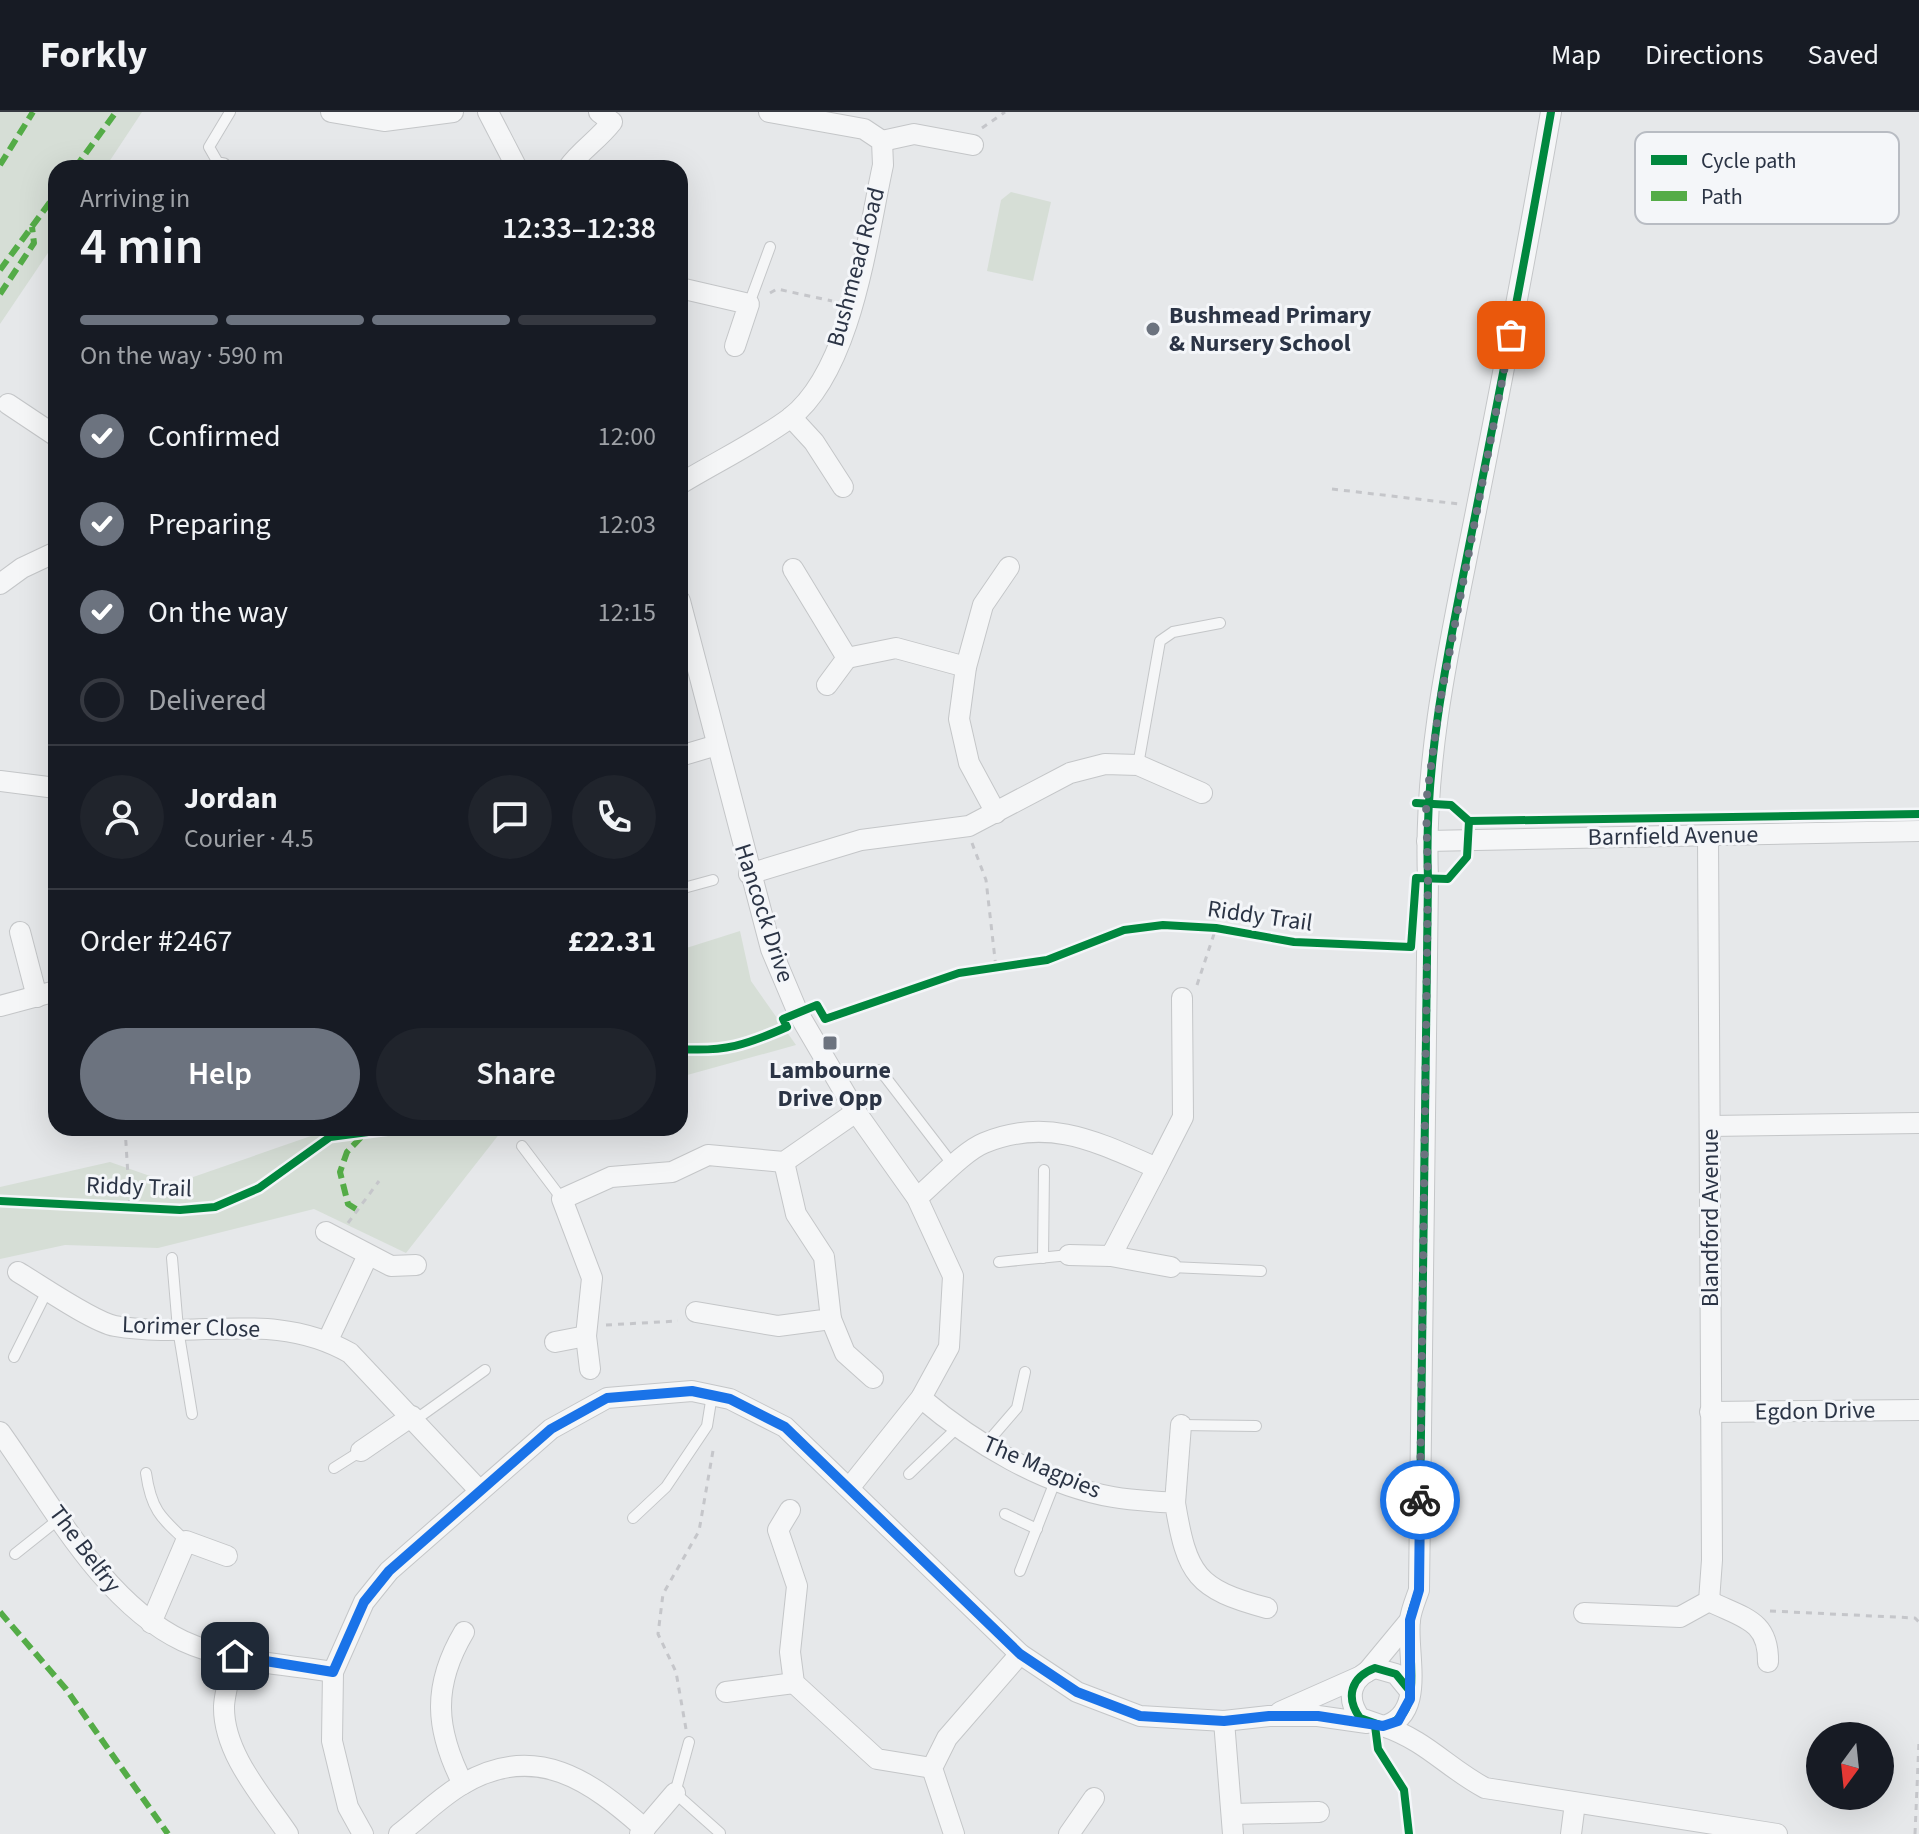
<!DOCTYPE html>
<meta charset="utf-8">
<style>
:root{--surface:#171b24;--page:#20242c;--text:#f1f3f6;--muted:#9ea1a6;--line:#363941;--accent:#6c737f}
body{margin:0;font-family:"Source Sans 3",sans-serif;background:var(--page);color:var(--text);height:100vh;display:flex;flex-direction:column;font-size:30px;white-space:nowrap}
*{box-sizing:border-box;margin:0}
p{font-size:26px;color:var(--muted)}
.icon{flex:none;width:44px;height:44px;fill:none;stroke:currentColor;stroke-width:2;stroke-linecap:round;stroke-linejoin:round}
.map{position:relative;flex:1;overflow:hidden}
.drawer{position:absolute;left:48px;top:48px;width:640px;height:976px;display:flex;flex-direction:column;background:var(--surface);border-radius:24px;box-shadow:0 8px 32px #0002}
.drawer>*{flex:none}
.needle{width:52px;rotate:195deg}
.buttons{position:absolute;left:1806px;top:1610px;display:grid;gap:16px}
.buttons a{display:grid;place-items:center;width:88px;height:88px;border-radius:50%;background:var(--surface);box-shadow:0 8px 32px #0002;font-size:40px}
.pin{position:absolute;display:grid;place-items:center;width:68px;height:68px;color:#fff;margin:-34px;border-radius:16px;box-shadow:0 4px 12px #0006}
.courier{position:absolute;display:grid;place-items:center;width:80px;height:80px;margin:-40px;border:6px solid #1a73e8;border-radius:50%;background:#fff;color:#222;box-shadow:0 2px 10px #0007}
.headline em{font-style:normal;font-weight:600}
.headline div{display:flex;flex-direction:column-reverse}
.headline{display:flex;align-items:center;justify-content:space-between;height:136px;padding:0 32px}
h1{font-size:52px;font-weight:600;line-height:60px}
.bar{display:grid;grid-template-columns:repeat(4,1fr);gap:12px 8px;align-content:center;height:96px;padding:0 32px}
.bar i{height:10px;border-radius:6px;background:var(--line)}
.bar .active{background:var(--accent)}
.bar p{grid-column:span 4}
.line{display:flex;align-items:center;gap:20px;padding:0 32px;border-top:2px solid var(--line)}
.line div{flex:1}
.round{display:grid;place-items:center;flex:none;width:84px;height:84px;border-radius:42px;background:var(--page)}
ol{padding:0 32px;list-style:none}
li{display:flex;align-items:center;gap:24px;height:88px}
li p{margin-inline-start:auto}
li .icon{padding:8px;border-radius:50%;background:var(--accent);color:#fff;stroke-width:4}
li:last-child{color:var(--muted)}
li i{width:44px;height:44px;border:4px solid var(--line);border-radius:50%}
.cta{display:flex;gap:16px;margin-top:auto;padding:16px 32px}
.cta a{flex:1;height:92px;border-radius:48px;background:var(--accent);color:#fff;font-size:32px;font-weight:600;line-height:92px;text-align:center}
.cta a+a{background:var(--page);color:var(--text)}
header{display:flex;align-items:center;gap:48px;box-sizing:border-box;height:112px;padding:0 40px;background:var(--surface);border-bottom:2px solid var(--line)}
header strong{font-size:38px}
nav{display:flex;gap:44px;margin-inline-start:auto;font-size:28px}
.map>svg:first-child{display:block}
</style>
<header>
<strong>Forkly</strong>
<nav><a>Map</a><a>Directions</a><a>Saved</a></nav>
</header>
<div class="map">
<svg width="1919" height="1722" viewBox="0 0 1919 1722">
<rect width="100%" height="100%" fill="#e6e8ea"/>
<!-- park -->
<g fill="#d6ded6">
<path d="M0,0H142L105,56H56V129L0,212Z"/>
<path d="M1011,80L1051,90L1033,169L987,159L1001,88Z"/>
<path d="M740,819L751,869L796,933L680,965V838Z"/>
<path d="M334,1016H504L406,1141L314,1097L158,1136L65,1133L0,1147V1075L110,1050L173,1072Z"/>
</g>
<g fill="none" stroke-linecap="round" stroke-linejoin="round">
<defs>
<g id="service">
<path d="M221,56L209,35L230,0"/>
<path d="M749,192L770,135"/>
<path d="M1138,653L1160,529L1173,520L1220,511"/>
<path d="M680,777L713,768"/>
<path d="M880,958L953,1053"/>
<path d="M522,1034L562,1087"/>
<path d="M172,1146L178,1217L192,1302"/>
<path d="M1043,1146L1044,1058"/>
<path d="M999,1150L1069,1143"/>
<path d="M1171,1155L1261,1159"/>
<path d="M14,1245L48,1177"/>
<path d="M415,1308L485,1258"/>
<path d="M1181,1313L1256,1314"/>
<path d="M985,1333L1017,1296L1025,1260"/>
<path d="M334,1356L361,1339"/>
<path d="M146,1361C151,1397 160,1405 186,1429"/>
<path d="M909,1362L957,1316"/>
<path d="M1005,1402L1037,1417"/>
<path d="M633,1406L666,1375L707,1314L712,1283"/>
<path d="M15,1442L59,1407"/>
<path d="M1020,1459L1056,1367"/>
<path d="M689,1630L675,1681L720,1721"/>
</g>
<g id="minor">
<path d="M331,0L384,9L453,0"/>
<path d="M488,0L517,56"/>
<path d="M882,29L914,22L973,33"/>
<path d="M221,56H222"/>
<path d="M568,56C581,38 598,28 612,10L599,0"/>
<path d="M680,176L749,192L735,234"/>
<path d="M8,292L56,324"/>
<path d="M791,305L814,330L843,375"/>
<path d="M680,372C716,350 756,331 790,306C852,258 867,126 883,53L882,29L864,17L769,0"/>
<path d="M793,457L847,546L896,536L966,555"/>
<path d="M0,472L22,456L56,440"/>
<path d="M680,489L771,837L798,901L856,1000L917,1086L953,1164L949,1235L921,1286L850,1375"/>
<path d="M827,573L847,546"/>
<path d="M680,644L717,633"/>
<path d="M0,669L56,676"/>
<path d="M996,701L969,651L959,607L966,555L983,493L1009,455"/>
<path d="M1427,729L1919,719"/>
<path d="M749,762L861,728L969,714L1070,661L1105,652L1138,653L1202,681"/>
<path d="M20,820L37,885"/>
<path d="M0,894L56,879"/>
<path d="M1710,1014L1919,1011"/>
<path d="M917,1086C935,1071 964,1039 984,1031C1049,1004 1099,1031 1157,1056L1183,1005L1182,886"/>
<path d="M326,1120L391,1154L416,1153"/>
<path d="M1069,1143L1111,1144L1157,1056"/>
<path d="M1111,1144L1171,1155"/>
<path d="M18,1160C40,1173 93,1210 115,1214C197,1228 273,1197 350,1241L479,1378"/>
<path d="M696,1200L778,1214L831,1207L824,1145L796,1102L784,1050"/>
<path d="M831,1207L845,1241L873,1266"/>
<path d="M328,1228L368,1143"/>
<path d="M555,1230L586,1224"/>
<path d="M590,1257L586,1224L592,1166L562,1087L611,1065L672,1060L708,1043L784,1050L856,1000"/>
<path d="M921,1286C974,1331 1044,1373 1113,1385C1134,1389 1155,1389 1175,1391C1187,1463 1196,1477 1267,1496"/>
<path d="M1710,1300L1919,1298"/>
<path d="M0,1320C51,1391 103,1491 183,1529C228,1550 285,1552 333,1560"/>
<path d="M361,1339L412,1304"/>
<path d="M1175,1391L1181,1313"/>
<path d="M790,1398L778,1418L797,1474L790,1540L794,1571L877,1647L932,1656"/>
<path d="M1709,1489C1743,1506 1769,1508 1768,1550"/>
<path d="M1584,1501L1680,1505L1709,1489L1712,1448L1708,724"/>
<path d="M151,1511L186,1429L227,1444"/>
<path d="M235,1544C231,1560 225,1578 224,1594C223,1641 263,1685 288,1722"/>
<path d="M1367,1560L1410,1508"/>
<path d="M1409,1578L1396,1562L1375,1556C1351,1565 1345,1585 1360,1606L1383,1614C1427,1604 1406,1541 1410,1508C1411,1498 1416,1487 1419,1478L1428,766C1423,641 1453,517 1477,394C1503,263 1528,132 1551,0"/>
<path d="M726,1580L794,1571"/>
<path d="M1280,1600L1359,1565"/>
<path d="M1224,1609L1233,1722"/>
<path d="M1383,1614C1427,1629 1446,1655 1485,1676L1777,1722"/>
<path d="M463,1672C435,1617 432,1574 464,1520"/>
<path d="M1232,1702L1319,1700"/>
<path d="M363,1722L348,1695L332,1629L333,1560L364,1490L389,1459L551,1317L607,1286L692,1279L730,1287L785,1315L1020,1542L1077,1580L1140,1604L1224,1609L1269,1604H1318L1367,1611"/>
<path d="M399,1722C420,1706 440,1685 463,1672C536,1629 591,1669 645,1717"/>
<path d="M640,1722L675,1681"/>
<path d="M954,1722L932,1656L947,1626L1020,1542"/>
<path d="M1069,1722L1094,1686"/>
<path d="M1571,1722L1575,1691"/>
</g>
</defs>
<!-- service casing -->
<use href="#service" stroke="#c4c6c8" stroke-width="12"/>
<!-- minor casing -->
<use href="#minor" stroke="#c4c6c8" stroke-width="22"/>
<!-- path -->
<g stroke="#c5c6ca" stroke-width="3" stroke-dasharray="6 6" stroke-linecap="butt">
<path d="M982,16L1005,0"/>
<path d="M770,181L777,177L832,189"/>
<path d="M1332,377L1459,392"/>
<path d="M972,731L986,768L996,856"/>
<path d="M1197,873L1216,816"/>
<path d="M125,1016L130,1096"/>
<path d="M382,1016V1017"/>
<path d="M348,1111L379,1069"/>
<path d="M606,1213L678,1209"/>
<path d="M1770,1499L1915,1506L1919,1510"/>
<path d="M686,1617L676,1560L658,1522L663,1482L699,1419L714,1333"/>
<path d="M1915,1722L1919,1629"/>
</g>
<!-- service -->
<use href="#service" stroke="#f5f6f7" stroke-width="10"/>
<!-- minor -->
<use href="#minor" stroke="#f5f6f7" stroke-width="20"/>
<!-- quiet -->
<g stroke="#54ac47" stroke-width="6" stroke-dasharray="12 6" stroke-linecap="butt">
<path d="M0,53L33,0"/>
<path d="M75,56L116,0"/>
<path d="M0,158L56,82"/>
<path d="M0,182L34,131L32,115"/>
<path d="M356,1097L348,1092L340,1060L347,1040L366,1020"/>
<path d="M0,1500L66,1577L168,1722"/>
</g>
<defs>
<g id="cycleway">
<path d="M1469,709L1919,702"/>
<path d="M680,937C725,940 746,933 787,915L783,907L817,893L825,907L959,861L1047,848L1124,818L1163,813L1216,816L1294,830L1411,835L1416,766L1448,767L1467,745L1469,709L1451,693L1416,691"/>
<path d="M0,1089L180,1098L215,1095L259,1076L330,1025L399,1016"/>
<path d="M1409,1578L1396,1562L1375,1556C1351,1565 1345,1585 1360,1606L1383,1614C1427,1604 1406,1541 1410,1508C1411,1498 1416,1487 1419,1478L1428,766C1423,641 1453,517 1477,394C1503,263 1528,132 1551,0"/>
<path d="M1375,1614L1378,1637L1404,1678L1409,1722"/>
</g>
</defs>
<!-- cycleway casing -->
<use href="#cycleway" stroke="#f4f6f9" stroke-width="13"/>
<!-- cycleway -->
<use href="#cycleway" stroke="#00873e" stroke-width="8"/>
</g>
<g fill="none" stroke-linecap="round" stroke-linejoin="round">
<!-- done -->
<path stroke="#6c737f" stroke-width="8" stroke-dasharray="0 14.4" d="M1420,1388L1428,766L1426,691L1439,595L1511,223"/>
<!-- route -->
<path stroke="#1a73e8" stroke-width="10" d="M235,1544L333,1560L364,1490L389,1459L551,1317L607,1286L692,1279L730,1287L785,1315L1020,1542L1077,1580L1140,1604L1224,1609L1269,1604H1318L1383,1614L1398,1609L1410,1587V1508L1419,1478L1420,1388"/>
</g>
<!-- markers -->
<g fill="#6c737f" stroke="#f4f6f9" stroke-width="3">
<circle cx="1153" cy="217" r="8"/>
<rect x="822" y="923" width="16" height="16" rx="4"/>
</g>
<g text-anchor="middle" dominant-baseline="central" stroke-width="6" stroke-linejoin="round" paint-order="stroke">
<!-- street labels -->
<g font-size="24" fill="#2b3445" stroke="#f4f6f9">
<text transform="translate(856 155) rotate(-75)">Bushmead Road</text>
<text transform="translate(1673 724) rotate(-1)">Barnfield Avenue</text>
<text transform="translate(764 801) rotate(72)">Hancock Drive</text>
<text transform="translate(1260 804) rotate(8)">Riddy Trail</text>
<text transform="translate(139 1075) rotate(2)">Riddy Trail</text>
<text transform="translate(1710 1106) rotate(-90)">Blandford Avenue</text>
<text transform="translate(191 1215) rotate(2)">Lorimer Close</text>
<text transform="translate(1815 1299) rotate(-1)">Egdon Drive</text>
<text transform="translate(1042 1355) rotate(23)">The Magpies</text>
<text transform="translate(85 1437) rotate(53)">The Belfry</text>
</g>
<!-- poi labels -->
<g font-size="24" font-weight="bold" fill="#2b3445" stroke="#f4f6f9" text-anchor="start">
<text x="1169" y="203">Bushmead Primary<tspan x="1169" dy="28">&amp; Nursery School</tspan></text>
<text x="830" y="958" text-anchor="middle">Lambourne<tspan x="830" dy="28">Drive Opp</tspan></text>
</g>
</g>
<!-- legend -->
<rect x="1635" y="20" width="264" height="92" rx="12" fill="#f4f6f9" stroke="#b8bcc3" stroke-width="2"/>
<rect x="1651" y="43" width="36" height="10" fill="#00873e"/>
<rect x="1651" y="79" width="36" height="10" fill="#54ac47"/>
<g font-size="22" fill="#2b3445">
<text x="1701" y="56">Cycle path</text>
<text x="1701" y="92">Path</text>
</g>
</svg>
<div class="buttons">
<a><svg class="needle" viewBox="-14 -14 28 28"><path d="M0-13l5 13h-10z" fill="#e53935"/><path d="M0 13l5-13h-10z" fill="#9ea1a6"/></svg></a>
</div>
<div class="pin" style="left:1511px;top:223px;background:#ea580c"><svg class="icon" aria-label="bag" viewBox="0 0 24 24"><path d="M5 8h14l-1 12H6zM9 8a3 3 0 0 1 6 0"/></svg></div>
<div class="pin" style="left:235px;top:1544px;background:#1f2937"><svg class="icon" aria-label="home" viewBox="0 0 24 24"><path d="M3 11l9-7 9 7M6 9v11h12V9"/></svg></div>
<div class="courier" style="left:1420px;top:1388px"><svg class="icon" aria-label="bike" viewBox="0 0 24 24"><circle cx="6" cy="16" r="4"/><circle cx="18" cy="16" r="4"/><path d="M6 16l4-8h5l3 8M10 8l3 8H6M13 5h3"/></svg></div>
<section class="drawer">
<div class="headline"><div><h1>4 min</h1><p>Arriving in</p></div><em>12:33–12:38</em></div>
<div class="bar"><i class="active"></i><i class="active"></i><i class="active"></i><i></i><p>On the way · 590 m</p></div>
<ol>
<li><svg class="icon" aria-label="check" viewBox="0 0 24 24"><path d="M5 12l5 5 9-10"/></svg>Confirmed<p>12:00</p></li>
<li><svg class="icon" aria-label="check" viewBox="0 0 24 24"><path d="M5 12l5 5 9-10"/></svg>Preparing<p>12:03</p></li>
<li><svg class="icon" aria-label="check" viewBox="0 0 24 24"><path d="M5 12l5 5 9-10"/></svg>On the way<p>12:15</p></li>
<li><i></i>Delivered</li>
</ol>
<div class="line" style="height:144px"><a class="round"><svg class="icon" aria-label="person" viewBox="0 0 24 24"><circle cx="12" cy="8" r="4"/><path d="M4 21q1-7 8-7t8 7"/></svg></a><div><b>Jordan</b><p>Courier · 4.5</p></div><a class="round"><svg class="icon" aria-label="chat" viewBox="0 0 24 24"><path d="M4 5h16v11H9l-5 4z"/></svg></a><a class="round"><svg class="icon" aria-label="phone" viewBox="0 0 24 24"><path d="M5 4h4l2 5-3 2q2 4 5 5l2-3 5 2v4C11 20 4 13 5 4z"/></svg></a></div>
<div class="line" style="height:104px"><div>Order #2467</div><b>£22.31</b></div>
<div class="cta"><a>Help</a><a>Share</a></div>
</section>
</div>
